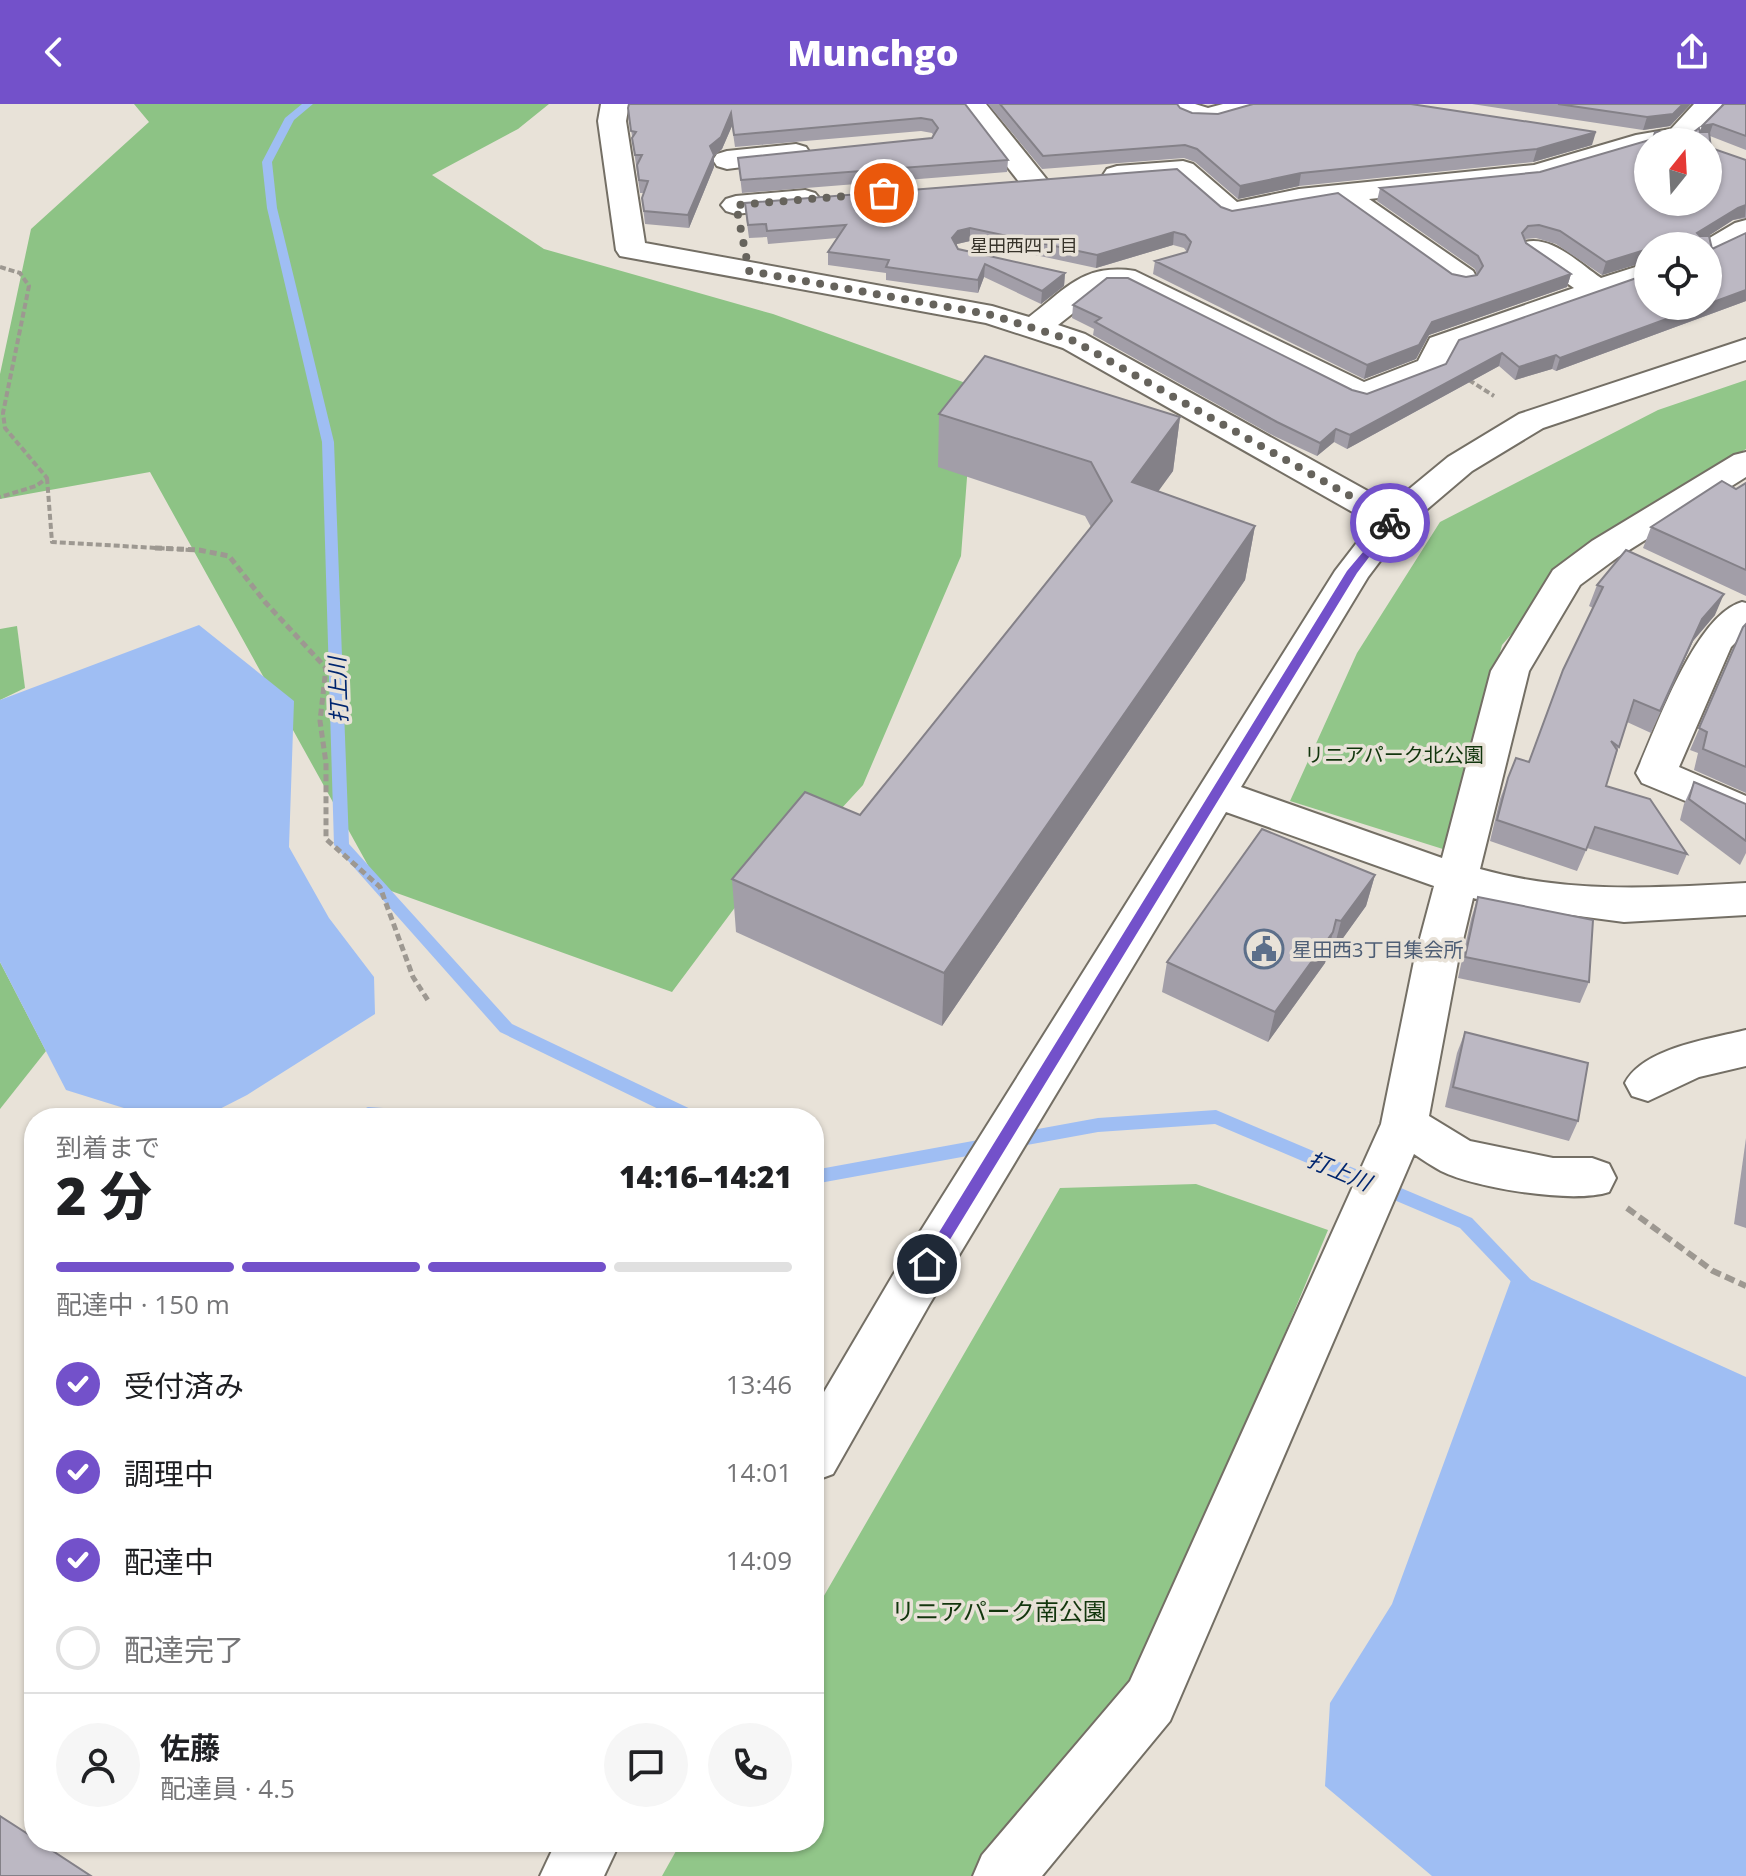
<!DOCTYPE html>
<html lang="ja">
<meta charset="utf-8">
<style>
:root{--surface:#fff;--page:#f6f6f6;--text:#202124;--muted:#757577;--line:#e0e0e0;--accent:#7351ca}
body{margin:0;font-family:"Open Sans","Noto Sans JP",sans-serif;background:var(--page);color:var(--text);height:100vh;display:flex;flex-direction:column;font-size:30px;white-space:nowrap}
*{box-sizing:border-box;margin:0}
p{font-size:26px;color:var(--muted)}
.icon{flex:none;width:44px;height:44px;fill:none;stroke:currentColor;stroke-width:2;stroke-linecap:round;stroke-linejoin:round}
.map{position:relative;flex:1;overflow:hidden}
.side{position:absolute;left:24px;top:1004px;width:800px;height:744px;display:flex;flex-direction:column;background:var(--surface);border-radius:32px;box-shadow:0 2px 6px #0004}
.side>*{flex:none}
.needle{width:52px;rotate:18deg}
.fabs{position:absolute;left:1634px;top:24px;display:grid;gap:16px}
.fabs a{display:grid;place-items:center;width:88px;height:88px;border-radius:50%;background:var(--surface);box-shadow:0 2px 6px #0004;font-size:40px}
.pin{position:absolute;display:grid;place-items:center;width:68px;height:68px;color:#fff;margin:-34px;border:4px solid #fff;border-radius:50%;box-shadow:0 2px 8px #0007}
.courier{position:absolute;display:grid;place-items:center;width:80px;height:80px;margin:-40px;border:6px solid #7351ca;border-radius:50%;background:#fff;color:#222;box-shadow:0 2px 10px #0007}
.summary em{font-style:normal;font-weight:800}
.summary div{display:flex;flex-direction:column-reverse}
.summary{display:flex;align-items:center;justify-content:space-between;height:136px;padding:0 32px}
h1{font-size:52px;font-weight:800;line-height:60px}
.bar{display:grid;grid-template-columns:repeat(4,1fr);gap:12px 8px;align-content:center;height:96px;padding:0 32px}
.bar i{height:10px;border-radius:6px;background:var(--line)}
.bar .on{background:var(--accent)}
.bar p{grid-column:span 4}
.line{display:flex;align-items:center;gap:20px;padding:0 32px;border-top:2px solid var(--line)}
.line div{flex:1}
.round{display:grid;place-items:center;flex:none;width:84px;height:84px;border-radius:42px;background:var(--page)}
ol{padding:0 32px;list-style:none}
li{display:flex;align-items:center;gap:24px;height:88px}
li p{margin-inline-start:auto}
li .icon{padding:8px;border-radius:50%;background:var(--accent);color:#fff;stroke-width:4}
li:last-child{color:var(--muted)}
li i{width:44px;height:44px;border:4px solid var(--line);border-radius:50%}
header{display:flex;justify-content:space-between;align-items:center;height:104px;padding:0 32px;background:var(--accent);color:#fff;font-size:36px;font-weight:800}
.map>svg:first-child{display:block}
</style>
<header><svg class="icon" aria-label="back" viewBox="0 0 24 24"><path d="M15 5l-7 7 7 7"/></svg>Munchgo<svg class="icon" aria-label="share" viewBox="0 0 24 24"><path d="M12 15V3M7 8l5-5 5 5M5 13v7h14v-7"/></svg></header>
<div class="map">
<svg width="1746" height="1772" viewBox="0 0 1746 1772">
<rect width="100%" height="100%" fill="#e8e2d8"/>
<!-- green -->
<g fill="#91c689">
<path d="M1746,276V345L1594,436L1502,541L1446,746L1290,697L1357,549L1440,418L1658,306Z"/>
<path d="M1196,1080L1328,1126L1134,1592L985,1772H662L681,1738H814V1509L1060,1084Z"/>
</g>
<!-- forest -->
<g fill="#8dc385">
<path d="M134,0H549L518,25L432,71L544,145L773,210L974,282L961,452L863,681L807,742L745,790L672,888L380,783L150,368L0,395V270L31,125L149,18Z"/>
<path d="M17,522L25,584L0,596V525Z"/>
<path d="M0,858L46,947L0,1005Z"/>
</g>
<!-- water -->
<g fill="#9fbef3">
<path d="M199,521L294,597L289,743L329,814L374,873L375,910L247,991L202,1014H156L66,986L0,858V596Z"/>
<path d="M368,1003L458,1009L466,1014H344Z"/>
<path d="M1514,1168L1746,1273V1772H1432L1325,1682L1330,1599L1392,1500Z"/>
</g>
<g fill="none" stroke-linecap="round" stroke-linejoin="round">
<!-- stream -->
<g fill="#9fbef3" fill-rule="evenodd">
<path d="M302,0H313L294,16L272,58L277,104L334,338L349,740L512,920L699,1009L701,1014H677L500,928L334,741L322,338L267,104L262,58L285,14Z"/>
<path d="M1216,1006L1472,1114L1533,1178L1536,1183L1533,1188L1527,1191L1521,1188L1460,1124L1215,1020L1098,1028L814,1080V1066L1098,1014Z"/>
</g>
<defs>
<g id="minor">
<path d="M601,0H629L626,17L645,139L992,202L1029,213C1067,184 1084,159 1135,167L1364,278L1418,257L1430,234L1574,184L1525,150L1521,144L1525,138C1552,131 1580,160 1601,174L1648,159V178L1454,247L1442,270L1363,300L1351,297L1127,184H1105L1058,221L1085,230L1391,400L1448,353L1519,310L1746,235V256L1543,324L1472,367L1405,424L1368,473L1241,683L1442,754L1491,567L1553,466L1592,437L1734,351L1746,348V373L1618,453L1580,481L1529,567L1480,765C1568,790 1657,784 1746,779V811L1624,818L1503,802L1473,794L1458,857L1429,1012L1470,1037L1553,1054H1592L1609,1060L1616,1074L1609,1088C1573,1100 1475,1084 1441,1067C1432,1062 1423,1056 1414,1050L1170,1617L1042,1772H973L982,1751L1130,1577L1381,1020L1414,857L1434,782L1226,708L929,1201L833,1370L814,1377V1305L893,1171L1335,467L1372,419L1063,244L986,219L620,152L616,146L598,17Z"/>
<path d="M958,0H986L1048,77L1043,83L1033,86L1023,83Z"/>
<path d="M1177,0H1195L1208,4L1223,0H1268L1264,6C1238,13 1192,34 1172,6Z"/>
<path d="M1694,0H1722L1717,12L1690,38H1648V45L1536,78L1369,95L1473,167L1477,174L1473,181L1462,183L1451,181L1336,99L1231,117L1221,114L1176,75L1117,80L1107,77L1103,71L1107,65L1117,62L1183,57L1193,60L1237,98L1299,85L1534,61L1636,31L1671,25Z"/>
<path d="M796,40L806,43L810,49L806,55L727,65L717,62L713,56L717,50L727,47Z"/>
<path d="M805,86L815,89L820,95L815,101L736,110L726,107L721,101L726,95L736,92Z"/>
<path d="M1746,116V137L1708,155V142H1696L1735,119Z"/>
<path d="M1742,498L1746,499V528L1731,543L1679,663L1746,692V722L1642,679L1636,669C1656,625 1695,511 1742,498Z"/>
<path d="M1746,926V962L1699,973L1648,997L1632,992L1625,979C1643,944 1710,935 1746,926Z"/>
<path d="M556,1738H620L604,1772H540Z"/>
</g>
</defs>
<!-- minor casing -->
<use href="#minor" stroke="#746f65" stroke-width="4"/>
<!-- path-far2 -->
<g stroke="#9d9891" stroke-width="4" stroke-dasharray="6 3" stroke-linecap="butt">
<path d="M0,163L20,169L29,182L3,309L5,324L47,374L36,382L0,393"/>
<path d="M1469,276L1494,292"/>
<path d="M47,374L52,438L192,446"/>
</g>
<!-- path-far1 -->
<path stroke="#9d9891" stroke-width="5" stroke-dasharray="7 4" stroke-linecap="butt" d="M155,444L199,446L229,452L265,498L326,564L320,617L326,659V735L380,783L413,873L429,898"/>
<!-- path -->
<path stroke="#9d9891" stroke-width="6" stroke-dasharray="10 5" stroke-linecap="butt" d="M1627,1104L1713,1167L1746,1182"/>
<!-- minor -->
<use href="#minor" fill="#fff" fill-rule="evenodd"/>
</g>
<!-- wall -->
<g fill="#a29ea8" fill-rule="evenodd">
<path d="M965,0L1008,56L1007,68L742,89L738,54L932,34L933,31L932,29L921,27L735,43L732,22L722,45L714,52V63L689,124L645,120L642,94L644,89H640L628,4Z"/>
<path d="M988,0H1177L1180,4L1192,9L1592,41L1533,58L1299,82L1238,95L1195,58L1184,54L1042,65Z"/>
<path d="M1472,0H1691L1670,22L1643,26Z"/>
<path d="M1723,0H1746V46L1710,32L1711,44L1746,56V114L1733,116L1708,132H1709L1712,145L1746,129V197L1556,267L1552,265L1515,276L1499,262L1347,345L1334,338L1317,352L1274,332L1093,231L1094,225L1072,214L1073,201L1107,174H1128L1352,286L1367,290L1446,260L1459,236L1648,170V202H1708V142H1648V157L1602,171L1556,140L1536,134L1525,135L1526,139L1571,170L1567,183L1429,231L1416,255L1364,275L1153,170L1155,157L1187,148L1184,144L1173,141L1096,164L970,137L957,140L956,142L958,145L1065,169L1064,182L1041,200L984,173L978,189L886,176V169L828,161V148L837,134L768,140L767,133L749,134L746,112L745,99L1177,65L1221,103L1232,107L1338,89L1452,170L1466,173L1477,171L1475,165L1377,97L1380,84L1540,68L1653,35L1655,28H1694L1699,24L1700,27L1702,22L1722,2ZM1648,38H1708V98H1648Z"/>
<path d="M939,310L1180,313L1173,367L1158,387L1255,422L1245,476L942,922L736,828L732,775L860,711L1091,423L1085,412L938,363Z"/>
<path d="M1746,379V492L1643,444L1651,423L1736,385Z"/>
<path d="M1597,481L1715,511L1693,537L1651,629L1627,618L1606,682L1687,750L1678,771L1587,744L1577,767L1490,737L1500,695L1508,674L1529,658L1593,504L1589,502Z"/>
<path d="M1746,520V689L1694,666L1698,649L1690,646L1743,523Z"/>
<path d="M1694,678L1746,700V749L1740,761L1680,716L1684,700Z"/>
<path d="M1375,771L1366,802L1333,848L1328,847L1325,859L1268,938L1162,888L1167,858Z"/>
<path d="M1478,793L1589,878L1580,899L1458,874L1471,815Z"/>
<path d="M1465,928L1578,1017L1569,1037L1445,1003L1457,949Z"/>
<path d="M1746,1034V1124L1734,1120Z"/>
</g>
<!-- shaded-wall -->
<g fill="#848188">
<path d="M1683,0H1691L1670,22L1643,26L1647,13Z"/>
<path d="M731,9L732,22L722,45L714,52V63L689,124L688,111L710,42Z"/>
<path d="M1713,20L1709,32L1697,35L1702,22Z"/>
<path d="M1596,28L1592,41L1533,58L1537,45Z"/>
<path d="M1301,69L1299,82L1238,95L1240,82Z"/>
<path d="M1746,101L1745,113L1733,116L1693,142L1697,129L1738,104Z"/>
<path d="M970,124V137L957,140L952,147V134L958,127Z"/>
<path d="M1174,128L1173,141L1096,164L1097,151Z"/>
<path d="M1648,145V157L1602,171L1606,158Z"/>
<path d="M985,160L984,173L978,189V176Z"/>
<path d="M1065,169L1064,182L1041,200L1042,187Z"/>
<path d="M1571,170L1567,183L1429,231L1416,255L1364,275L1367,261L1432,218Z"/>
<path d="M1746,186V197L1556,267L1560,254L1702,202H1708V200Z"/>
<path d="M1502,249L1499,262L1347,345L1350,331Z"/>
<path d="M1556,251L1552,265L1515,276L1519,263Z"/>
<path d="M1180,313L1173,367L1126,432L1132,378Z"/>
<path d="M1336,325L1334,338L1317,352L1320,339Z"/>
<path d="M1255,422L1245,476L942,922L944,869Z"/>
<path d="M1724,490L1715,511L1693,537L1651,629L1702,515Z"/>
<path d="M1375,771L1366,802L1333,848L1341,817Z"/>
<path d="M1333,828L1325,859L1268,938L1275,908Z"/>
</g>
<!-- building -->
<g fill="#bcb8c3" stroke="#848188" stroke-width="2" fill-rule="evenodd">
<path d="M629,0H965L1008,56L741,76L738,54L932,34L938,24L932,16L921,14L734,31L731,9L721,33L710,42L714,51L688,111L644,107L642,94L648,77L639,76L637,61L642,51H635L632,34L636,28L631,27L628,4Z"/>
<path d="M1000,0H1177L1180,4L1192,9L1218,10L1253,0H1411L1596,28L1537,45L1301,69L1240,82L1197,45L1185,41L1043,52Z"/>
<path d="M1558,0H1683L1673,10L1647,13Z"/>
<path d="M1724,0H1746V32L1713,20L1702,22Z"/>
<path d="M1699,24L1700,28H1709L1711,44L1746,56V101L1738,104L1697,129L1700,132H1709L1712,145L1746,129V186L1708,200V142H1648V145L1606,158L1560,127L1539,121L1528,122L1522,129L1526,139L1571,170L1432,218L1419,241L1367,261L1155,157L1187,148L1191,138L1185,131L1174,128L1097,151L970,124L958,127L952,134L958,145L1065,169L1042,187L985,160L978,176L886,163L889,156L828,148L846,121L767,127L766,120L748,121L745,99L1177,65L1221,103L1232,107L1338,89L1452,170L1466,173L1477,171L1483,162L1478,152L1380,84L1540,68L1653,35L1655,28H1694ZM1648,38H1708V98H1648Z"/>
<path d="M1648,170V202H1702L1560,254L1556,251L1519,263L1502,249L1350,331L1336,325L1320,339L1277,318L1095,218L1101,214L1073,201L1107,174H1128L1352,286L1367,290L1446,260L1459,236Z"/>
<path d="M985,252L1180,313L1132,378L1255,422L944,869L732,775L805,688L860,711L1112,397L1091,358L939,310Z"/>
<path d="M1722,377L1736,385L1746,379V466L1651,423Z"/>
<path d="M1626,446L1724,490L1702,515L1660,607L1634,596L1619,643L1611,637L1617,646L1606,682L1650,695L1687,750L1595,723L1586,746L1497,716L1508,674L1516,654L1529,658L1563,566L1603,483L1597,481Z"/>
<path d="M1746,520V663L1703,645L1707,628L1699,624L1743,523Z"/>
<path d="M1694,678L1746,700V737L1689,695Z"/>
<path d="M1262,725L1375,771L1341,817L1336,816L1333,828L1275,908L1167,858Z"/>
<path d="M1478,793L1593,816L1589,878L1465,853Z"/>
<path d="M1465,928L1588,959L1578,1017L1453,983Z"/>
<path d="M0,1712L34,1734V1738H39L91,1772H0Z"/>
</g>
<!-- route -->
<path fill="#7351ca" d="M1390,416L1395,419L1357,469L932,1165H922V1156L1347,467Z"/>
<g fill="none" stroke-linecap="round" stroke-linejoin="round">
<!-- done -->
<path stroke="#66635c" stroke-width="8" stroke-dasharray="0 14.4" d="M884,89L736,101L749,167L992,211L1074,237L1393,416L1390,419"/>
</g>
<!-- icons -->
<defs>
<symbol id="civic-ring" viewBox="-11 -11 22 22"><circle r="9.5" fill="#e8e2d8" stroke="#5c6f8a" stroke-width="1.5"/><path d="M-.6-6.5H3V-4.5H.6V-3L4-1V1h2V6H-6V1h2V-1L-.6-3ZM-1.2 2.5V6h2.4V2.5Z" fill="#5c6f8a"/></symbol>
</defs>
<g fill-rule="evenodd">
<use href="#civic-ring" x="1242" y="823" width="44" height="44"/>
</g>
<g text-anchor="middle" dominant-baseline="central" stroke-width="7" stroke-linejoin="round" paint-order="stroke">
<!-- far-neighbourhood labels -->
<g font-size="18" fill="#37332a" stroke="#e8e2d8">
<text x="1024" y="141">星田西四丁目</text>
</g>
<!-- park labels -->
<g font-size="20" fill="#12360d" stroke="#e8e2d8">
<text x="1394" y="650">リニアパーク北公園</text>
</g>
<!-- service labels -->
<g font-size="20" fill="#4e5e75" stroke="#e8e2d8" text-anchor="start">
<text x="1292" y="845">星田西3丁目集会所</text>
</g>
<!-- water labels -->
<g font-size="22" font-style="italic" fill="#00266f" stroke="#e8e2d8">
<text transform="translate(337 586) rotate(-92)">打上川</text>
<text transform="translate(1340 1066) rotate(23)">打上川</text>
</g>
<!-- near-park labels -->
<g font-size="24" fill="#12360d" stroke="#e8e2d8">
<text x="999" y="1506">リニアパーク南公園</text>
</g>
</g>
</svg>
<div class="fabs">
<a><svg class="needle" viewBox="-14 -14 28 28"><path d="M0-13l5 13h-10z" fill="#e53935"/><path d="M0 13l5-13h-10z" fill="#757577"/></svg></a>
<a><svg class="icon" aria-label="locate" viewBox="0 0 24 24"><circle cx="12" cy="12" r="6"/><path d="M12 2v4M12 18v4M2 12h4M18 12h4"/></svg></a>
</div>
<div class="pin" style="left:884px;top:89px;background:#ea580c"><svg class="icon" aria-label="bag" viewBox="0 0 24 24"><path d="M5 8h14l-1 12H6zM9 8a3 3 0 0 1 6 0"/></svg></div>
<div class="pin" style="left:927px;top:1160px;background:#1f2937"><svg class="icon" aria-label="home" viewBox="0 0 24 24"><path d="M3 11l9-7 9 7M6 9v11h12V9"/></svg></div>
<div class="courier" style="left:1390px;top:419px"><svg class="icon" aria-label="bike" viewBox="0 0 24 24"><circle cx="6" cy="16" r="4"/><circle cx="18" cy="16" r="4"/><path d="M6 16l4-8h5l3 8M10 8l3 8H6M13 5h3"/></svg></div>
<section class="side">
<div class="summary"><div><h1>2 分</h1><p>到着まで</p></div><em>14:16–14:21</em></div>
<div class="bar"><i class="on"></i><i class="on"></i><i class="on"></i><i></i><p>配達中 · 150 m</p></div>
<ol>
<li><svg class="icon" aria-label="check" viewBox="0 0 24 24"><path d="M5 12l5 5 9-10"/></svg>受付済み<p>13:46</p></li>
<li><svg class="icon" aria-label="check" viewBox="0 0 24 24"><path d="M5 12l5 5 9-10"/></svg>調理中<p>14:01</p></li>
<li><svg class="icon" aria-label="check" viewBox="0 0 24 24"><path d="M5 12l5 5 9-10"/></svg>配達中<p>14:09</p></li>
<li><i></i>配達完了</li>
</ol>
<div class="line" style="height:144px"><a class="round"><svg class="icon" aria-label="person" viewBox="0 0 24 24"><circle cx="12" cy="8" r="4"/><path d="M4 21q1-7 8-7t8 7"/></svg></a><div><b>佐藤</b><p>配達員 · 4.5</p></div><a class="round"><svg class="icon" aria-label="chat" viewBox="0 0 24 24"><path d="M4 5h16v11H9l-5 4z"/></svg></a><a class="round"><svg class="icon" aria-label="phone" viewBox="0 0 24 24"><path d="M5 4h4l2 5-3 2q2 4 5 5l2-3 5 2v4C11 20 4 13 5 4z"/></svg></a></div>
</section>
</div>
